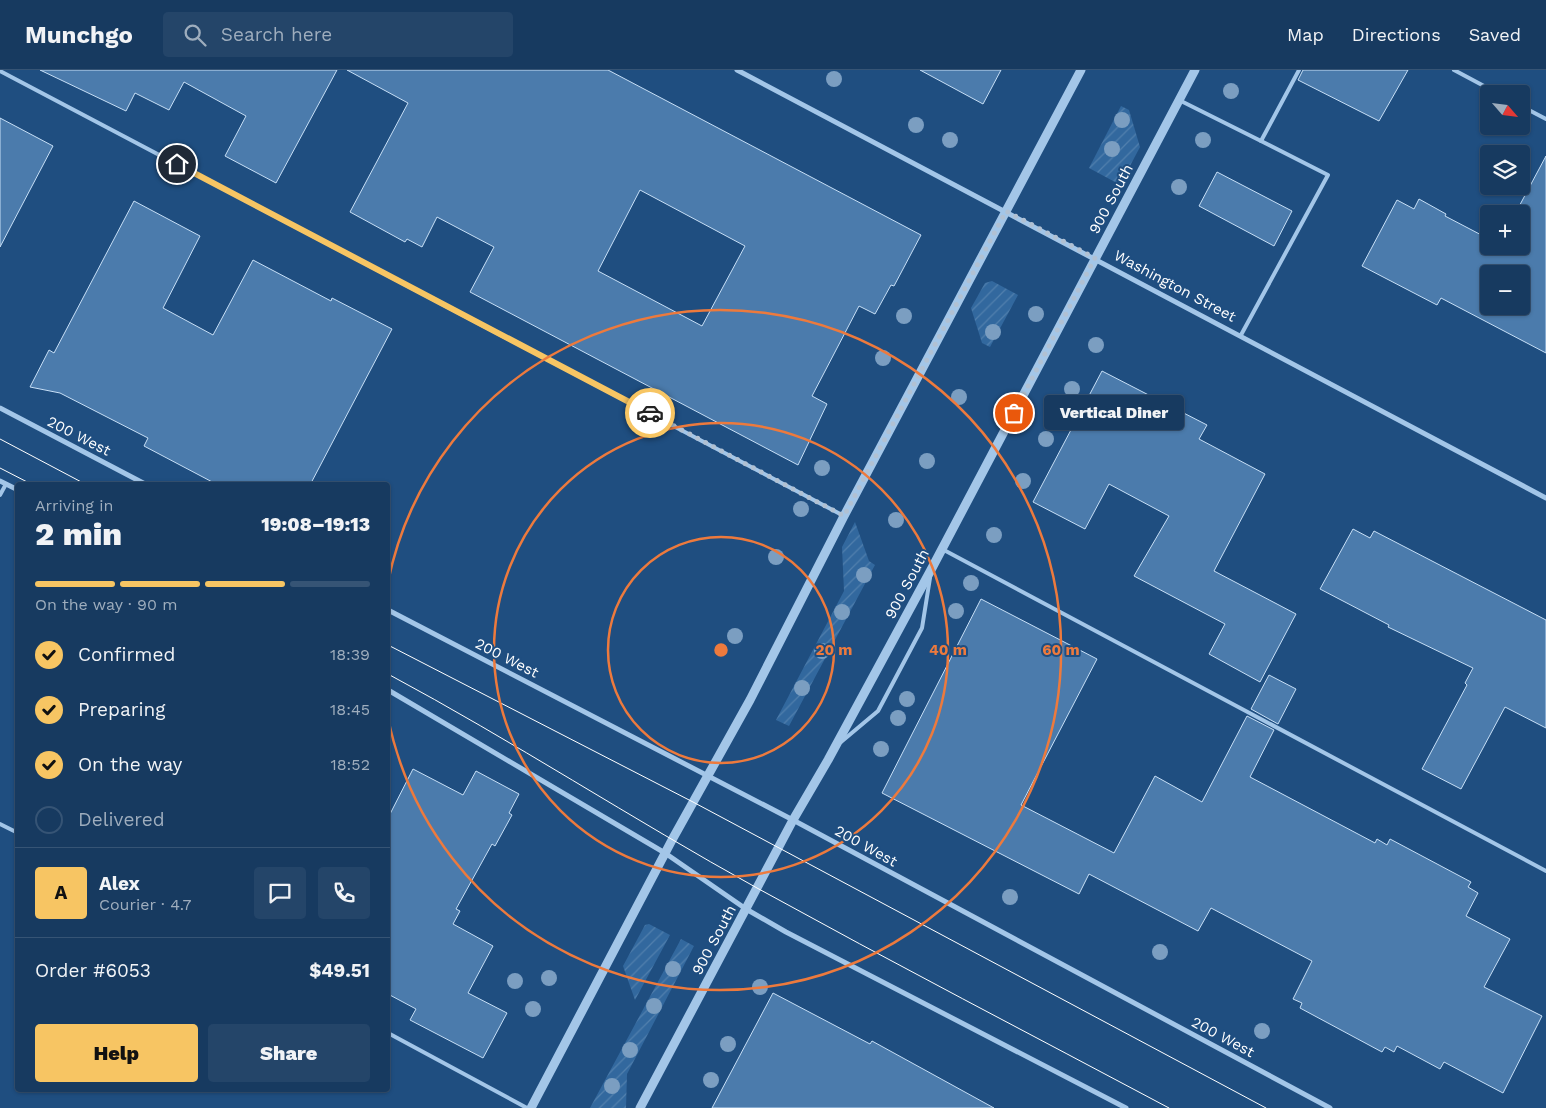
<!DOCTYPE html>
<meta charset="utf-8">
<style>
:root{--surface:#173a60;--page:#244569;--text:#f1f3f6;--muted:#9eadbd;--line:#365475;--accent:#f7c563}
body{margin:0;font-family:"Work Sans",sans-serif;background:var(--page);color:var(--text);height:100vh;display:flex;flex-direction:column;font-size:19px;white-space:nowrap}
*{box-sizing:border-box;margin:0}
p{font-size:16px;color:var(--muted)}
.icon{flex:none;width:28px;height:28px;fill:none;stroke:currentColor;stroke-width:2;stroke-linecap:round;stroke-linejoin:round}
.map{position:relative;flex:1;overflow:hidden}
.drawer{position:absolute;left:15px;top:412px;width:375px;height:610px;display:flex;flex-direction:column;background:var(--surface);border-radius:5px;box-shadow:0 1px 4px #0004,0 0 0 1px var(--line)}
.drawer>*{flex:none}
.needle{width:32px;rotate:118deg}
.buttons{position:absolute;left:1480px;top:15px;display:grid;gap:10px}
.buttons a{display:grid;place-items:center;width:50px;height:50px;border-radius:5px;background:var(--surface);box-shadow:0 1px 4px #0004,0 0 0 1px var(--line);font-size:25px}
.pin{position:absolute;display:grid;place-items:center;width:42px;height:42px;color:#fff;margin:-21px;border:2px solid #fff;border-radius:50%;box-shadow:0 1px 5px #0007}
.courier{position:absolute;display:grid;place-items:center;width:50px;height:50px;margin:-25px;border:4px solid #f7c563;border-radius:50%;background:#fff;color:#222;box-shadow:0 1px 6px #0007}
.bubble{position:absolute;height:35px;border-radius:5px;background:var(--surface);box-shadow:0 1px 4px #0004,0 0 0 1px var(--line);font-size:16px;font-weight:800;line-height:35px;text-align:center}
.overview em{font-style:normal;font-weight:800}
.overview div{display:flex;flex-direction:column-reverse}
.overview{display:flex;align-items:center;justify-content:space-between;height:85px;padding:0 20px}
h1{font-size:32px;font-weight:800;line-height:38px}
.bar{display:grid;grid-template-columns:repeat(4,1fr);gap:8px 5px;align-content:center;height:60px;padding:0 20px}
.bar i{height:6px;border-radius:4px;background:var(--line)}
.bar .on{background:var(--accent)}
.bar p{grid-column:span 4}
.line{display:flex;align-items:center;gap:12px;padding:0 20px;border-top:1px solid var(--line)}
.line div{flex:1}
.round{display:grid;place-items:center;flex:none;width:52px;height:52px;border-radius:5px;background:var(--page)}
ol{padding:0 20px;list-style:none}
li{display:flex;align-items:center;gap:15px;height:55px}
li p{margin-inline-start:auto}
li .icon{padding:5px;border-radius:50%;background:var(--accent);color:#111;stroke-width:4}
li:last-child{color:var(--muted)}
li i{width:28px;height:28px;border:2px solid var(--line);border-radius:50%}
.primary-button{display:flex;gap:10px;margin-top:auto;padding:10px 20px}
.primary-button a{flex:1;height:58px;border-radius:5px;background:var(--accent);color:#111;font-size:20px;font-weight:800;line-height:58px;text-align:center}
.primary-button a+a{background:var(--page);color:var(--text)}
header{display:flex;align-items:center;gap:30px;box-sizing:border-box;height:70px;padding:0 25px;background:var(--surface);border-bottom:1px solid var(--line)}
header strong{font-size:24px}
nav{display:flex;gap:28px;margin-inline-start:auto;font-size:18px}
.search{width:350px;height:45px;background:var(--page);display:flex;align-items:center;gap:12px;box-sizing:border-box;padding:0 18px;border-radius:5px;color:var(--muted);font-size:19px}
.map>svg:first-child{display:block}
</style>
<header>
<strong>Munchgo</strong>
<div class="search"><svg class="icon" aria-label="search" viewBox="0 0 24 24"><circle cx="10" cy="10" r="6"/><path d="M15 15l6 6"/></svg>Search here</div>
<nav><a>Map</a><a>Directions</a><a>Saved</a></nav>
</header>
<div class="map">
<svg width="1546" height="1038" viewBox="0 0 1546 1038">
<defs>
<pattern id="garden-furrows" width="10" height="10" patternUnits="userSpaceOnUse" patternTransform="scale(1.25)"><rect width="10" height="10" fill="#32689e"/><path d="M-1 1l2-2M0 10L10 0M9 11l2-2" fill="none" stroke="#517fad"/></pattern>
</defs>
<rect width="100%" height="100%" fill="#1f4e80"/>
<!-- garden -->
<g fill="url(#garden-furrows)">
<path d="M1121,36L1129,40L1140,77L1122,111L1115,112L1089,98Z"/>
<path d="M992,211L1018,225L990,277L982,273L971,238L985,213Z"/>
<path d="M855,452L869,491L875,495L789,656L776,650L844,521L842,477Z"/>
<path d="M649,854L670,865L635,930L623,896L645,855Z"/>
<path d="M681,869L694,876L627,1004L626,1038H590Z"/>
</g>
<!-- building -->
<g fill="#4b7bac" stroke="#c7dff6" fill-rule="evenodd">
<path d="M40,0H337L276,113L225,86L246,46L184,12L169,40L135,23L126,41Z"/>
<path d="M347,0H608L921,165L894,216L891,215L875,244L859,236L812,326L827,334L798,395L470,222L494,177L437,147L422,177L407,169L405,172L350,142L408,33ZM640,120L745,176L702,256L598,201Z"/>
<path d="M920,0H1001L983,34Z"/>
<path d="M1303,0H1408L1379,51L1298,10Z"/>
<path d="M0,48L53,76L0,177Z"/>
<path d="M1546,86V283L1441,228L1437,235L1362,196L1397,130L1414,139L1419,129L1446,144L1445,146L1489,169V176H1521V144H1515ZM1489,204H1521V236H1489Z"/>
<path d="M1217,102L1292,141L1274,176L1199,136Z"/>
<path d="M134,131L200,166L163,238L213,265L253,190L331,231L332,228L392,259L310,415H218L144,376L148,368L60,323L30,317L49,280L54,283Z"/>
<path d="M1102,301L1207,355L1199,369L1265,404L1214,501L1296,544L1260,612L1209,584L1225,554L1134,506L1169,446L1109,414L1085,459L1033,432Z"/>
<path d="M1353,459L1370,468L1374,461L1546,550V658L1505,637L1461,719L1422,699L1467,615L1465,613L1473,598L1388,557L1389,555L1320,519Z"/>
<path d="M981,529L1097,589L1021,735L1114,783L1155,706L1202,732L1247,646L1274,660L1250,707L1375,773L1377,769L1387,775L1390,769L1471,812L1468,817L1478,823L1466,846L1510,869L1484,917L1542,946L1503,1023L1444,992L1440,999L1397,976L1394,982L1385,977L1382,982L1300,938L1302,933L1293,929L1312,891L1211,838L1198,861L1089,804L1079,824L882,723Z"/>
<path d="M1269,605L1296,619L1278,654L1251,639Z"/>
<path d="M413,699L463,725L476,701L519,724L509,743L512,745L495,776L492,774L456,839L460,841L453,854L493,876L468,923L507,943L483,988L410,950L416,939L388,924V748Z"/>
<path d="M773,923L870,974L872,971L994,1038H712Z"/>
</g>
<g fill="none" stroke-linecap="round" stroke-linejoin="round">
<!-- service -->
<g stroke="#a3c6e8" stroke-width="4">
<path d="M1454,0L1499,24"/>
<path d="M0,1L844,446"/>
<path d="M1179,30L1261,71L1299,0"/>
<path d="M1521,36L1546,49"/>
<path d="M1241,265L1328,105L1261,71"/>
<path d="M0,425L6,414"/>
<path d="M942,479L1546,801"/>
<path d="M841,672L878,641L922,558L930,508"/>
<path d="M0,754L18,763"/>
<path d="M388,963L527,1038"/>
</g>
<!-- minor -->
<g stroke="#a3c6e8" stroke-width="5">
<path d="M737,0L1546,428"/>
<path d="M0,338L147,415"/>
<path d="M0,411L18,420"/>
<path d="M388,540L793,750L1330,1038"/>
<path d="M388,620L665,783L746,839L786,862L1126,1038"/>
</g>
<!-- tertiary -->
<g stroke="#a3c6e8" stroke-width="9">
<path d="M531,1038L672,770L750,630L844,446L1081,0"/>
<path d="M640,1038L793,750L828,690L932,498L1195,0"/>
</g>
<!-- tram -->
<g stroke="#fff" stroke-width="1">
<path d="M0,369L87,415"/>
<path d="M0,398L33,415"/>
<path d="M388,575L693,732L1266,1038"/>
<path d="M388,604C513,671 632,749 757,818C893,893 1032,965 1169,1038"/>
</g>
</g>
<!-- trees -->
<g fill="#7b9ec1">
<circle cx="834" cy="9" r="8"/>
<circle cx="1231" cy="21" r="8"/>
<circle cx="1122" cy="50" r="8"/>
<circle cx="916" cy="55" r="8"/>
<circle cx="950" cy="70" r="8"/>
<circle cx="1203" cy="70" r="8"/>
<circle cx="1112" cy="79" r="8"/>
<circle cx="1179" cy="117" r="8"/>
<circle cx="1036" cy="244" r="8"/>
<circle cx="904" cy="246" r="8"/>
<circle cx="993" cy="262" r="8"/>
<circle cx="1096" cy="275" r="8"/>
<circle cx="883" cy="288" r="8"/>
<circle cx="1072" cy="319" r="8"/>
<circle cx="959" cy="327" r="8"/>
<circle cx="1046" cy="369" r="8"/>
<circle cx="927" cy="391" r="8"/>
<circle cx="822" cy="398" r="8"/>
<circle cx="1023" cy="411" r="8"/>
<circle cx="801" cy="439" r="8"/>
<circle cx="896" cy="450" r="8"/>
<circle cx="994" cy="465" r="8"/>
<circle cx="776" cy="487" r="8"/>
<circle cx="864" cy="505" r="8"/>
<circle cx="971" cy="513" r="8"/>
<circle cx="956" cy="541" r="8"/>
<circle cx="842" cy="542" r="8"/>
<circle cx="735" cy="566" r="8"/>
<circle cx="822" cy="581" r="8"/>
<circle cx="802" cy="618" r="8"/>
<circle cx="907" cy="629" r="8"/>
<circle cx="898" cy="648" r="8"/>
<circle cx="881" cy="679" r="8"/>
<circle cx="1010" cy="827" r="8"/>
<circle cx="1160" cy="882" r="8"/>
<circle cx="673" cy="899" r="8"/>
<circle cx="549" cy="908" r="8"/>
<circle cx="515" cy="911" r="8"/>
<circle cx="760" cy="917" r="8"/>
<circle cx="654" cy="936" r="8"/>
<circle cx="533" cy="939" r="8"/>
<circle cx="1262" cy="961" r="8"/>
<circle cx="728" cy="974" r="8"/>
<circle cx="630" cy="980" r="8"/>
<circle cx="711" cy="1010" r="8"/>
<circle cx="612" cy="1016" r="8"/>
</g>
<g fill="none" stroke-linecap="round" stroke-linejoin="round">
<!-- done -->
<path stroke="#b1c1d3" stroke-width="5" stroke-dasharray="0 9" d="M650,343L844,446L1006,141L1095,188L1014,343"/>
<!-- route -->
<path stroke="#f7c563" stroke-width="6" d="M177,94L650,343"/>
</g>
<!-- distance rings -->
<g fill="none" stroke="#ed7a3d" stroke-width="2.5">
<circle cx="721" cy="580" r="113"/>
<circle cx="721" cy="580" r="227"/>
<path d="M388 512A340 340 0 1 1 388 648"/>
</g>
<g text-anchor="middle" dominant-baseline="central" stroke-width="4" stroke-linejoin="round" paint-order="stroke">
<!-- street labels -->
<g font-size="15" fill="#fff" stroke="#1f4e80">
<text transform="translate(1111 129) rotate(-62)">900 South</text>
<text transform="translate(1175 216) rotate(28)">Washington Street</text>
<text transform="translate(79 366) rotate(27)">200 West</text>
<text transform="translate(907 514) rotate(-62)">900 South</text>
<text transform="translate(507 588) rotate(27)">200 West</text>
<text transform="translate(866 776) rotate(29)">200 West</text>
<text transform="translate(714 870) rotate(-62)">900 South</text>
<text transform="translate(1223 967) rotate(28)">200 West</text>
</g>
</g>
<circle cx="721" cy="580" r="8" fill="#ed7a3d" stroke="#1f4e80" stroke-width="2.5"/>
<g font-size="15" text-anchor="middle" font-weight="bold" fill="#ed7a3d" stroke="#1f4e80" stroke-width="4" stroke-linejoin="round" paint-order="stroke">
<text x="834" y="585">20 m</text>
<text x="948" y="585">40 m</text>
<text x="1061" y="585">60 m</text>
</g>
</svg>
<div class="buttons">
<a><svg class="needle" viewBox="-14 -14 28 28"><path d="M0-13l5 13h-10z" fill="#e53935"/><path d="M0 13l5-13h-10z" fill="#9eadbd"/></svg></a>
<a><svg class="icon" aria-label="layers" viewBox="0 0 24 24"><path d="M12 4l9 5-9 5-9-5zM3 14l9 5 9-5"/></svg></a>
<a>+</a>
<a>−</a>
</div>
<div class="pin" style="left:1014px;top:343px;background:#ea580c"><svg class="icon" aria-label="bag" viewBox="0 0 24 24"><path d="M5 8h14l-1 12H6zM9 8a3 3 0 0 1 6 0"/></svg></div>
<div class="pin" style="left:177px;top:94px;background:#1f2937"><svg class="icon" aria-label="home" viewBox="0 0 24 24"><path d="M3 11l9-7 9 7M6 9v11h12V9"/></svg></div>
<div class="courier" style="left:650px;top:343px"><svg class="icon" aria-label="car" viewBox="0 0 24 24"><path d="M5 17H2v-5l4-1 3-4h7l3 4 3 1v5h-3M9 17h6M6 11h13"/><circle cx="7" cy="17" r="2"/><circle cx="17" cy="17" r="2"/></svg></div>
<div class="bubble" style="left:1044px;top:325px;width:140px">Vertical Diner</div>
<section class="drawer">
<div class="overview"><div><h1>2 min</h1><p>Arriving in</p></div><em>19:08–19:13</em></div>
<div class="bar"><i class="on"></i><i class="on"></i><i class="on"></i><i></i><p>On the way · 90 m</p></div>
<ol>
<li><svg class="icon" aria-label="check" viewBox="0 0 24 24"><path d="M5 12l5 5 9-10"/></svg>Confirmed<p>18:39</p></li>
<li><svg class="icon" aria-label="check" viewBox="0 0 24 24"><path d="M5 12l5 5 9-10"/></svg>Preparing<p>18:45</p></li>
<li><svg class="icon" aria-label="check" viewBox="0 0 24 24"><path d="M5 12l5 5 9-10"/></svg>On the way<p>18:52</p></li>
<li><i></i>Delivered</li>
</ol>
<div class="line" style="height:90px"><b class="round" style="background:var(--accent);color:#111">A</b><div><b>Alex</b><p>Courier · 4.7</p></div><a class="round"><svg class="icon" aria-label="chat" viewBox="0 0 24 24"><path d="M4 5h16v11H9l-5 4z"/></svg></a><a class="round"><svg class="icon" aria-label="phone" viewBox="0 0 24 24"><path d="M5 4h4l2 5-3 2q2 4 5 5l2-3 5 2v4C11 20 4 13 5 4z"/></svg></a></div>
<div class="line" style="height:65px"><div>Order #6053</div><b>$49.51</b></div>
<div class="primary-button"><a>Help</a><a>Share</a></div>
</section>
</div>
